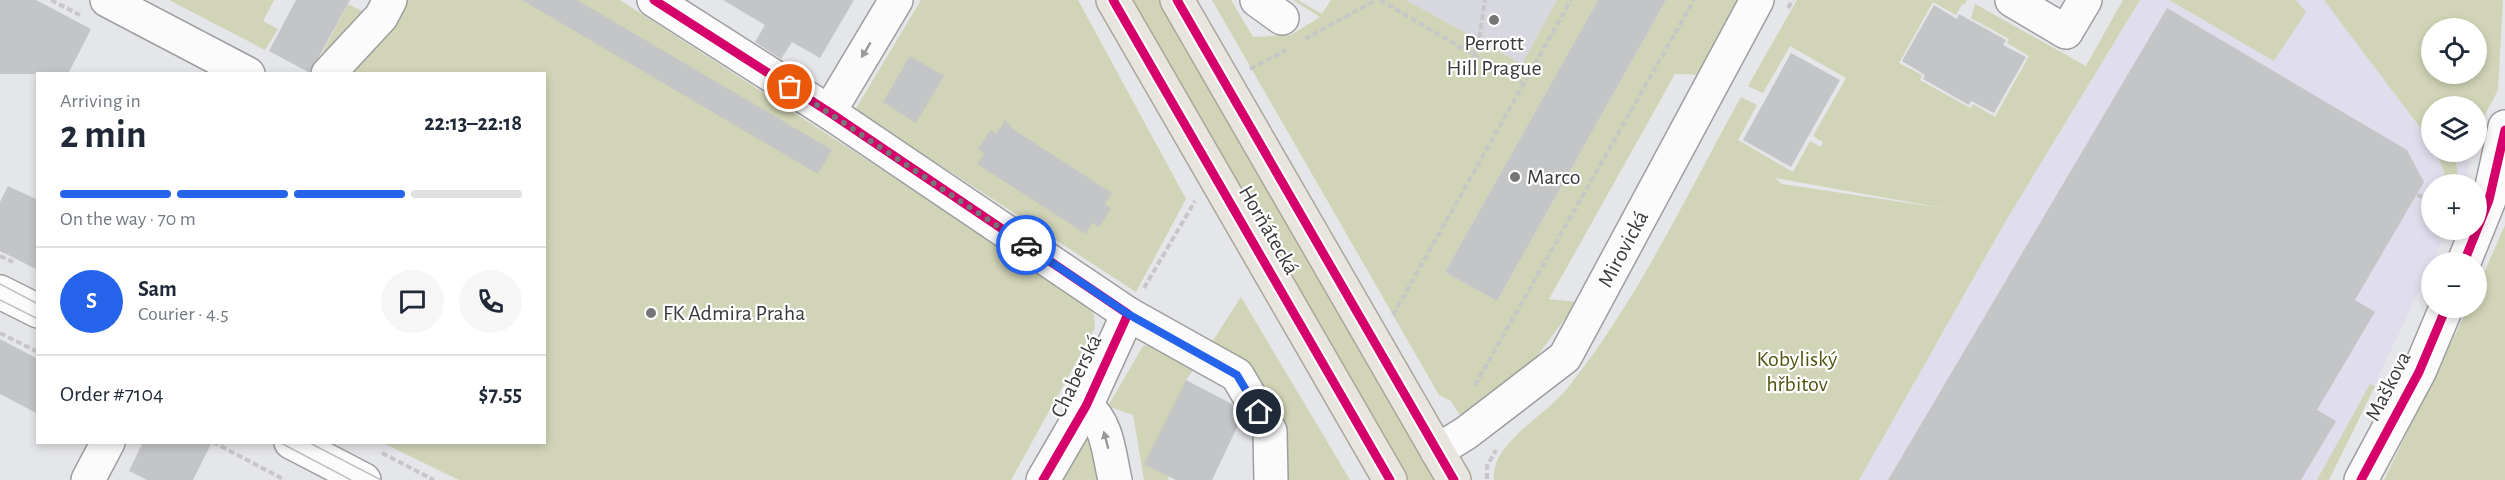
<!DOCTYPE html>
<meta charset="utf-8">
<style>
:root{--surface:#fff;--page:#f6f6f7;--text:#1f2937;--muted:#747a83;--line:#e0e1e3;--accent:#2563eb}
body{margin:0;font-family:"Alegreya Sans",sans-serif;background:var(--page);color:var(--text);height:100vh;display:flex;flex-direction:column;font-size:22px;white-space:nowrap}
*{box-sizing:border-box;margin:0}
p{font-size:20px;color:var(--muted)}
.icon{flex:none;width:33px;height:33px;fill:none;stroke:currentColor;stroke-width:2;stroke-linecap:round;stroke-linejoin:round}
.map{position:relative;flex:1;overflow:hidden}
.side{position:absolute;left:36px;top:72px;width:510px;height:372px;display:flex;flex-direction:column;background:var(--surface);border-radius:0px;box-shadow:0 3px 9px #0003}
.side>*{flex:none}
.buttons{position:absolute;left:2421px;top:18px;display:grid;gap:12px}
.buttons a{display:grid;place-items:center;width:66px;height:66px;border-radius:50%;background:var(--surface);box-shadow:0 3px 9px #0003;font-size:30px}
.pin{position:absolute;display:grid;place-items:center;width:51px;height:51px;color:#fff;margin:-26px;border:3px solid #fff;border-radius:50%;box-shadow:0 2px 6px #0007}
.courier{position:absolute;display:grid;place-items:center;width:60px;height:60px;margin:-30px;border:4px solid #2563eb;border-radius:50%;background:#fff;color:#222;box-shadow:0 2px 8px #0007}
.head em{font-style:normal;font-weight:700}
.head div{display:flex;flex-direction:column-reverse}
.head{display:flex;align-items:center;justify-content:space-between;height:102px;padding:0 24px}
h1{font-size:39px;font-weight:700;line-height:45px}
.bar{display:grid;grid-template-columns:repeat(4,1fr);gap:9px 6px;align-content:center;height:72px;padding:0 24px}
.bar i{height:8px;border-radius:4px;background:var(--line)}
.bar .selected{background:var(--accent)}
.bar p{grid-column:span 4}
.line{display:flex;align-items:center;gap:15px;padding:0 24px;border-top:2px solid var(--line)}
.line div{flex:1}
.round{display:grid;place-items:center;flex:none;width:63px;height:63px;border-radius:32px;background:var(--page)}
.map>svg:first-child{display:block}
</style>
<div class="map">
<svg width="2505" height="480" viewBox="0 0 2505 480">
<rect width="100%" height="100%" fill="#e5e6e9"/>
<!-- industrial -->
<path fill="#e0deec" d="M2140,0H2350L2432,106V152H2469L2468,173L2463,184H2432V230H2446L2435,258L2329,480H1859L2007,219Z"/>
<!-- built -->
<path fill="#d6d7df" d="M1406,0H1557L1522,64Z"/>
<!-- green -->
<g fill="#d1d4b6" fill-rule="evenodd">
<path d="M169,0H274L263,21L278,29L265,50Z"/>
<path d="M369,0H620L1080,298L1094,314L1095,328L1011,480H459L383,443L544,442V74H311L348,4L372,16L378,5Z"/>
<path d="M921,0H1078L1186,199L1136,292L855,110Z"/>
<path d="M1130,0H1160L1437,480H1408Z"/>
<path d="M1212,0H1231L1253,37L1291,35L1320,17L1293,0H1298L1322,14L1331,0H1406L1522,64L1557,0H1598L1445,272L1497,301L1666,0H1747L1704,75L1675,74L1549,299L1577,302L1533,362L1470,413L1459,414L1451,401L1439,395Z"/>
<path d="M1797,0H1967L1964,5L1962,4L1956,15L1933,2L1899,63L1922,75L1920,80L1970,108L1973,104L1995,117L2029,56L2007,43L2009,39L1971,18L1975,4L2086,66L2123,0H2140L2007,219L1859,480H1494C1490,445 1544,416 1565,391C1636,304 1686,196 1741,97L1757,105L1738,140L1793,172L1810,141L1821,147L1823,142L1813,136L1846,78L1790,46L1763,93L1748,86ZM1775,178L1948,209L1782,184Z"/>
<path d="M2169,0H2296L2306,12L2274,61Z"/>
<path d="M2324,0H2503L2498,90L2477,130L2476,106H2432L2431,142ZM2432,28H2476V74H2432Z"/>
<path d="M2437,152H2455L2458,180L2455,184H2448Z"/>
<path d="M2505,225V480H2384L2468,308H2476L2477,289Z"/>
<path d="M1241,297L1350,480H1282L1210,345Z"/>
<path d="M1150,344L1199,362L1186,380L1168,480H1144L1133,415L1108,406L1143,346Z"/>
<path d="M2370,384L2375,386L2329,480H2317Z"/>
<path d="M1085,437L1093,440L1109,480H1060Z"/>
</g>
<!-- building -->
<g fill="#c4c5c7">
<path d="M0,0H36L91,29L68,74H0Z"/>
<path d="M296,0H350L310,73L269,51Z"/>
<path d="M522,0H577L832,150L818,174Z"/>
<path d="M723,0H854L820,58L792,42L781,59L755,42L765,25Z"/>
<path d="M1598,0H1666L1497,301L1445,272Z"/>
<path d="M1934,5L1957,19L1959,14L2006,40L2003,45L2026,57L1994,113L1971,101L1969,105L1923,79L1925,75L1902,61Z"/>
<path d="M2167,8L2407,150L2424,182L2355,300L2375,312L2317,410L2336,421L2301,480H1888Z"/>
<path d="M1791,53L1840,80L1791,167L1743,140Z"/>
<path d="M910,56L944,76L916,123L883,102Z"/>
<path d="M1005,120L1014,130L1112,193L1105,204L1111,209L1099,227L1092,223L1086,234L977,164L984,154L978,149L990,130L996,134Z"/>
<path d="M8,186L38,200V270L0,251V202Z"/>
<path d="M0,339L38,359V414L0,394Z"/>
<path d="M1186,380L1232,404L1241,419L1212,480H1176L1144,464Z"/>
<path d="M143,442H212L193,480H147L129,471Z"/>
</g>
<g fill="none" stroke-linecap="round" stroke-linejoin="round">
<defs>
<g id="minor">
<path d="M107,0L248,74"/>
<path d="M654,0L829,112L1128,314L1086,406L1043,480"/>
<path d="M1257,0L1282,18"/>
<path d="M2012,0L2066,32L2085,0"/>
<path d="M328,74L381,17L390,0"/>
<path d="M829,112L896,0"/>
<path d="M2464,262L2489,200L2505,127"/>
<path d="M0,292L38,311"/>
<path d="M1128,314L1237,375L1270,431L1271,480"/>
<path d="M1086,406C1108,424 1109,454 1115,480"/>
<path d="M291,442L364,480"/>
<path d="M1437,451L1466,433L1565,357L1757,0"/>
<path d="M88,480L108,442"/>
<path d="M2361,480L2419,372L2446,308"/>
</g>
<g id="major">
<path d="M1113,0L1390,480"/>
<path d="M1177,0L1454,480"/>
</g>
</defs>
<!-- minor casing -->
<use href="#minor" stroke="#9d9ea0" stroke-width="36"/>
<!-- major casing -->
<use href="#major" stroke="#aaa69b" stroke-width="36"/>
<!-- path -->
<g stroke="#c7c7c8" stroke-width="4" stroke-dasharray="6 3" stroke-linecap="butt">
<path d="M51,0L80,15"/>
<path d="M1380,0L1525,85"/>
<path d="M1788,8L1793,0"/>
<path d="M1305,39L1376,0"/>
<path d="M1474,55L1479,40L1485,0"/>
<path d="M1250,69L1286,50"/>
<path d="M2417,195L2432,200"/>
<path d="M0,256L13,262"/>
<path d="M1144,288L1195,201"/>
<path d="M1393,315L1571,0"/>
<path d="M0,333L38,352"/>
<path d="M1475,385L1694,0"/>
<path d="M213,442L285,480"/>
<path d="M382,453L434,480"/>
<path d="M1487,479V466L1496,450"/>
</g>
<!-- minor -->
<use href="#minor" stroke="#fbfbfc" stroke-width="33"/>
<!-- major -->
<use href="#major" stroke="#e8e5de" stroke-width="33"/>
<!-- tram -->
<g stroke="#c0c1c2" stroke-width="1.5">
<path d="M0,284L38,304"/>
<path d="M0,300L38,319"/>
<path d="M279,442L351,480"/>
<path d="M308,442L381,480"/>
</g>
<defs>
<g id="cycleway">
<path d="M654,0L829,112L1128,314L1086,406L1043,480"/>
<path d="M1113,0L1390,480"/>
<path d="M1177,0L1454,480"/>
<path d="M2464,262L2489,200L2505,130"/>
<path d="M2361,480L2419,372L2446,308"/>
</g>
</defs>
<!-- cycleway casing -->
<use href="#cycleway" stroke="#fff" stroke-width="13"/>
<!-- cycleway -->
<use href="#cycleway" stroke="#d6006c" stroke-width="9"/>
</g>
<!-- one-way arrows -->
<defs><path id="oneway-solid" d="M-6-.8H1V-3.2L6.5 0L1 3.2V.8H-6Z" transform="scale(1.5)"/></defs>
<g fill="#9a9a9c">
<use href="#oneway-solid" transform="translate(866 50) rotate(121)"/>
<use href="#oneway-solid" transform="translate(1106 440) rotate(-105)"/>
</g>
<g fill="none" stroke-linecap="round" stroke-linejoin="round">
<!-- done -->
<path stroke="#767679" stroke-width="6" stroke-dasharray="0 10.8" d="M790,87L1026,245"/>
<!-- route -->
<path stroke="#2563eb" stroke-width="8" d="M1026,245L1128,314L1237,375L1259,412"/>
</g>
<!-- markers -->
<g fill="#767679" stroke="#fff" stroke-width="2">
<circle cx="1494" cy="20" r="6"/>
<circle cx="1515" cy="177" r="6"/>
<circle cx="651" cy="313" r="6"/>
</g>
<g text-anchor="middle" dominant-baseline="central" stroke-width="4.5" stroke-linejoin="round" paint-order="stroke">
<!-- poi labels -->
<g font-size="22" fill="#3a3a3c" stroke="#fff" text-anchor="start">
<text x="1494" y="43" text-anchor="middle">Perrott<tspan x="1494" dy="25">Hill Prague</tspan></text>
<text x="1527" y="177">Marco</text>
<text x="663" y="313">FK Admira Praha</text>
</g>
<!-- street labels -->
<g font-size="22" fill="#3a3a3c" stroke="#fff">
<text transform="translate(1269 230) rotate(60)">Horňátecká</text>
<text transform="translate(1623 249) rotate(-62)">Mirovická</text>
<text transform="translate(1076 376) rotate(-64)">Chaberská</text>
<text transform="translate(2388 386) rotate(-63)">Maškova</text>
</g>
<!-- park labels -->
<g font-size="22" fill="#505410" stroke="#fff">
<text x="1797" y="359">Kobyliský<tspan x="1797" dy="25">hřbitov</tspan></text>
</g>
</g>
</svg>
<div class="buttons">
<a><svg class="icon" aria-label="locate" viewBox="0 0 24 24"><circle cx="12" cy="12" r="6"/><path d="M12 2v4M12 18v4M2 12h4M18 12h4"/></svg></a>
<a><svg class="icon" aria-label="layers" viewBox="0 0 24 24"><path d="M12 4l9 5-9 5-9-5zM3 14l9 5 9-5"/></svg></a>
<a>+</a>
<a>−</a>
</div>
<div class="pin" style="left:790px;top:87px;background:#ea580c"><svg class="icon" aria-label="bag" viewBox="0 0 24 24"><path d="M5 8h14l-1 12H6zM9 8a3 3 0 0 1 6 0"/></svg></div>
<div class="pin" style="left:1259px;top:412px;background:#1f2937"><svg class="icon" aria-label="home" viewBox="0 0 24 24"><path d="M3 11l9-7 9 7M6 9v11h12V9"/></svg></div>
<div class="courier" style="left:1026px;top:245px"><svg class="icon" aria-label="car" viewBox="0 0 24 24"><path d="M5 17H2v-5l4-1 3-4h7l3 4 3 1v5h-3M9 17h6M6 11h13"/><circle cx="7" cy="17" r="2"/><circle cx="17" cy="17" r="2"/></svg></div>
<section class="side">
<div class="head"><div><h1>2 min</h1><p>Arriving in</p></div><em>22:13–22:18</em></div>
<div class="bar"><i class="selected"></i><i class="selected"></i><i class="selected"></i><i></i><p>On the way · 70 m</p></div>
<div class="line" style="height:108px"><b class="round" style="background:var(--accent);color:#fff">S</b><div><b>Sam</b><p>Courier · 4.5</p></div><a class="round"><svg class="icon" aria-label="chat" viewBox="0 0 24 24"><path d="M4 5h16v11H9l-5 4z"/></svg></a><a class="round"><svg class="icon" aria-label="phone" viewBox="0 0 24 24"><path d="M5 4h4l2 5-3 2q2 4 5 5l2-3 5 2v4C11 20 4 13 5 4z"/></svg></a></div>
<div class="line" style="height:78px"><div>Order #7104</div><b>$7.55</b></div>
</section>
</div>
